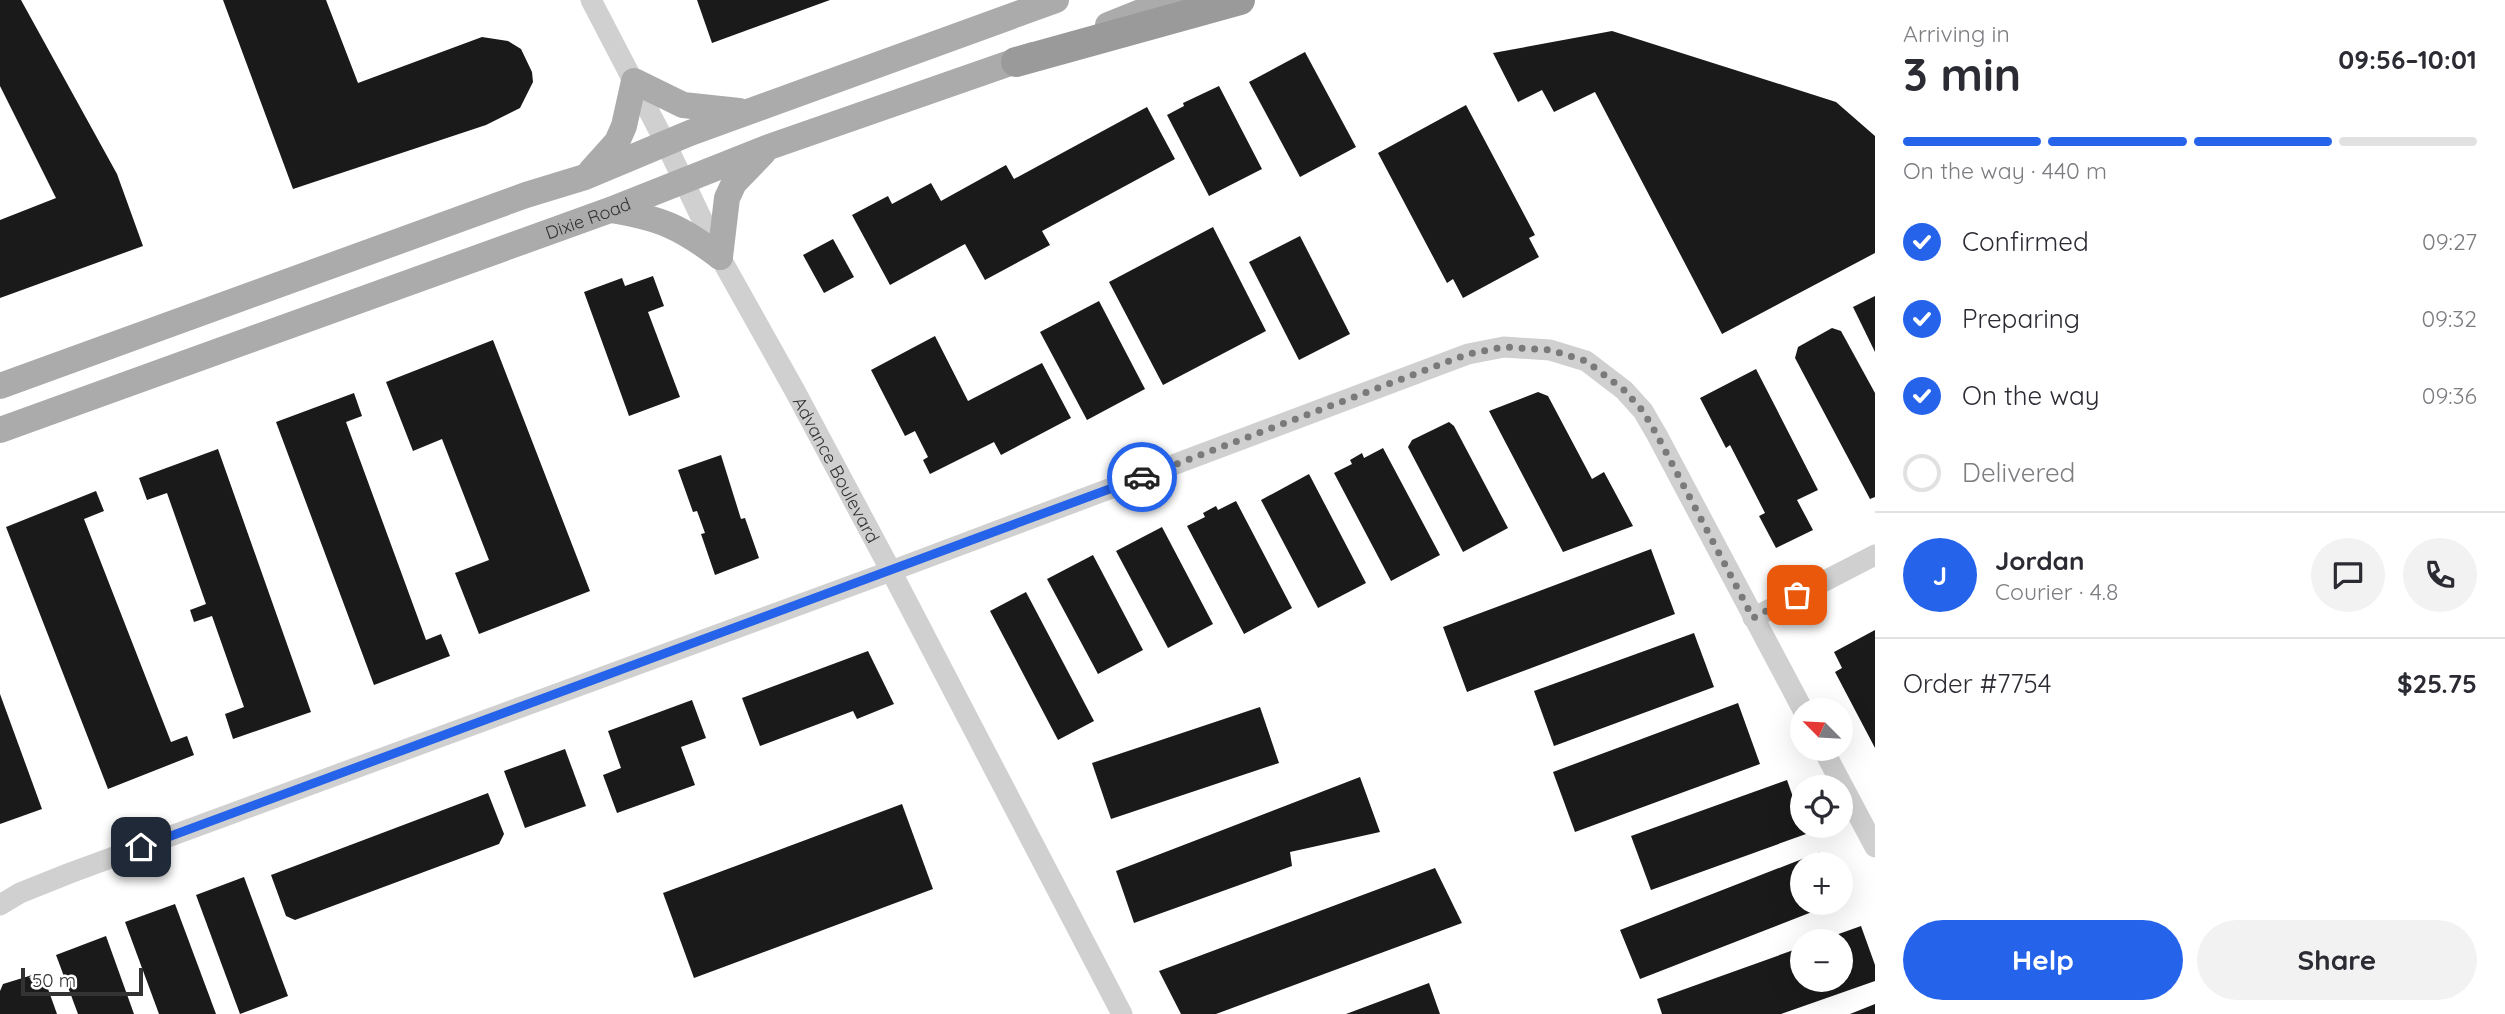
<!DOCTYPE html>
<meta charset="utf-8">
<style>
:root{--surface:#fff;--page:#f2f2f3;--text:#2b2b33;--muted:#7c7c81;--line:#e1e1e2;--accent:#2563eb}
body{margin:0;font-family:Quicksand,sans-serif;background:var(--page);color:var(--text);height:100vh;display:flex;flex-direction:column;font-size:26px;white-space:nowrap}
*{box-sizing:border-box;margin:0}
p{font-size:23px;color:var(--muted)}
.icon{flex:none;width:38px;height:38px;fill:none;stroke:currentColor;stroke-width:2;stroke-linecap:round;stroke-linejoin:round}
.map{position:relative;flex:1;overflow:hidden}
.side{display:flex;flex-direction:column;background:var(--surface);width:630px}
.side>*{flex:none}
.needle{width:46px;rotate:294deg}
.controls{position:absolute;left:1790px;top:698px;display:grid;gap:14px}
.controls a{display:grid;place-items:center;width:63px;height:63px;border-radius:50%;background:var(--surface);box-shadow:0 7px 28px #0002;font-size:35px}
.scale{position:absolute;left:21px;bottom:18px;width:122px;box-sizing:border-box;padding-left:7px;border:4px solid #333;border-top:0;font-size:19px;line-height:24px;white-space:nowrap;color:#333;-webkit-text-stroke:5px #fff;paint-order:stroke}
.pin{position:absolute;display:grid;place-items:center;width:60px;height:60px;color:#fff;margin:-30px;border-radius:14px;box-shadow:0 4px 10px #0006}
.courier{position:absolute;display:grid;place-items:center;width:70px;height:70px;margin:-35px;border:5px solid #2563eb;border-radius:50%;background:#fff;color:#222;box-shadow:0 2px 9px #0007}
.summary em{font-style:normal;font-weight:700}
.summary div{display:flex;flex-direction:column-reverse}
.summary{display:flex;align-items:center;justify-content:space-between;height:119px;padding:0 28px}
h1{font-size:46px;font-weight:700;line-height:52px}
.bar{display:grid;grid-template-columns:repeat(4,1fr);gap:10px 7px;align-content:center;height:84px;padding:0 28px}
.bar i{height:9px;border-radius:5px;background:var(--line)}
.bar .selected{background:var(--accent)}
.bar p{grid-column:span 4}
.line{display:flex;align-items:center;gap:18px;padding:0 28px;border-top:2px solid var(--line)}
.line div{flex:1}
.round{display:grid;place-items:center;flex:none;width:74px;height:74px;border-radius:37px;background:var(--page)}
ol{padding:0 28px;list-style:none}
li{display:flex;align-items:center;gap:21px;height:77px}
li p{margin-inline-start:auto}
li .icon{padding:7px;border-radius:50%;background:var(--accent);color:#fff;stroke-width:4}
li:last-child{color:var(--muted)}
li i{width:38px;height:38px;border:4px solid var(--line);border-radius:50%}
.button{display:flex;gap:14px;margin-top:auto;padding:14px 28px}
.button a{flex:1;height:80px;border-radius:42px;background:var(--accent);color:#fff;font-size:28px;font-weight:700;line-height:80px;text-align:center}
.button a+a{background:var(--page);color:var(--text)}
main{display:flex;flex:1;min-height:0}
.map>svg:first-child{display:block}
</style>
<main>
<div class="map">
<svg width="1875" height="1014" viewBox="0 0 1875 1014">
<rect width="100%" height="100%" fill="#fff"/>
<!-- building -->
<g fill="#1a1a1a">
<path d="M0,0H21L117,174L143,246L0,298V220L56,198L0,86Z"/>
<path d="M223,0H326L358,83L482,37L508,41L521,49L532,72L533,82L520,108L486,125L293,189Z"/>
<path d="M697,0H830L712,43Z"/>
<path d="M1612,31L1836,102L1875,136V253L1722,334L1595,92L1554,112L1542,90L1518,102L1493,53Z"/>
<path d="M1305,52L1356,147L1300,177L1249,82Z"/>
<path d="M1219,86L1262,169L1209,196L1167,115L1184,106L1183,103Z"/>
<path d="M1466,105L1535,235L1529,238L1539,257L1463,298L1453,279L1447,283L1378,153Z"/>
<path d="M1147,107L1175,159L1042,231L1050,245L985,280L965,244L890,285L852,215L888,196L892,204L931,183L941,201L1006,165L1014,179Z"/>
<path d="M1213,227L1266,331L1163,385L1109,282Z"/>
<path d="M1300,236L1350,334L1299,360L1249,262Z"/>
<path d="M833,239L854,277L824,293L803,255Z"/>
<path d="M653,276L664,306L648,312L680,397L629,416L584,292L622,278L625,286Z"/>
<path d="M1875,296V352L1853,307Z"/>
<path d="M1099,301L1145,389L1087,420L1040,332Z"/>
<path d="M1832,328L1841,331L1875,393V497L1870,499L1795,358L1798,347Z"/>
<path d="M935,336L968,401L1042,363L1071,418L1001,455L994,442L930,474L923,460L928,457L915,431L905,436L871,370Z"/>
<path d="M493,340L590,591L479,634L455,573L489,560L442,439L413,451L386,382Z"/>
<path d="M1756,369L1818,490L1797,500L1813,530L1776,548L1759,516L1765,513L1730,445L1726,448L1700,398Z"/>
<path d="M1538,392L1548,396L1592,479L1604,472L1633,526L1563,552L1489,411Z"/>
<path d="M354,393L362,416L346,422L426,640L441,634L450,656L374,685L276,422Z"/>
<path d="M1449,422L1454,426L1508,528L1463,552L1408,447L1412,440Z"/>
<path d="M1383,448L1440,555L1391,581L1334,473L1352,464L1350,460L1362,453L1364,458Z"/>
<path d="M218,449L311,712L233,739L225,714L244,707L212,616L194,622L190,610L206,604L167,493L147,500L139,478Z"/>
<path d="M721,455L741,519L745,518L759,558L715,575L701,534L705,533L697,511L693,512L678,470Z"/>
<path d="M1309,474L1366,583L1318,608L1261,500Z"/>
<path d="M96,491L104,511L84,519L171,742L187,736L194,755L108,789L6,527Z"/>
<path d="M1236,501L1292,608L1244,634L1187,526L1205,517L1203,513L1216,506L1218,510Z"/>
<path d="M1162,527L1213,624L1168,648L1116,551Z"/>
<path d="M1651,549L1675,614L1467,692L1443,627Z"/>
<path d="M1093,555L1143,650L1098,674L1047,579Z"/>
<path d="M1026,592L1094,721L1058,740L990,611Z"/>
<path d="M1875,630V748L1835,672L1842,668L1834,652Z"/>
<path d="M1694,633L1714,687L1554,746L1534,691Z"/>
<path d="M868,651L894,704L857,719L853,711L760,746L742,698Z"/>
<path d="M0,694L42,809L0,824Z"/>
<path d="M692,700L706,738L681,747L695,785L617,813L603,775L621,768L608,731Z"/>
<path d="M1738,703L1760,764L1575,832L1553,772Z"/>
<path d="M1260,707L1279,763L1111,819L1092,763Z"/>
<path d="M565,749L586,806L525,828L504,771Z"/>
<path d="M1360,777L1380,832L1290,852L1292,866L1134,923L1116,871Z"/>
<path d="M1787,780L1806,834L1651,890L1631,836Z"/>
<path d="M488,793L504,834L499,844L295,920L286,916L271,875Z"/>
<path d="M902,804L933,889L694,978L663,893Z"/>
<path d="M1820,852L1825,864H1802V903H1835L1640,979L1620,930Z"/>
<path d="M1435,868L1462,923L1216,1014H1181L1159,971Z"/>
<path d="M244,877L288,996L240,1014L196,895Z"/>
<path d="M175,904L216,1014H159L125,922Z"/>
<path d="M1861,926L1875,965V981L1781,1014H1662L1657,999L1802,947V980H1841V942L1819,941Z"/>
<path d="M106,936L134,1014H78L56,955Z"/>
<path d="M42,972L57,1014H0V991L3,984Z"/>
<path d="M1429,983L1440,1014H1346Z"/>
<path d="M1875,1004V1014H1850Z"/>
</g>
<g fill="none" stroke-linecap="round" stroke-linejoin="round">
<!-- minor -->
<g stroke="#d0d0d0" stroke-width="21">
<path id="s1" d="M591,0L666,144L720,257L795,391L891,571L1122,1014"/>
<path d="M1753,618L1875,555"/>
<path d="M1823,749L1875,847"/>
<path d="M0,905L20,893L70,873L891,571L1468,354L1504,347L1550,350L1586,361L1624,390L1643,411L1657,435L1803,710"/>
</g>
<!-- major -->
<g stroke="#ababab" stroke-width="26">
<path d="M1108,25L1171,0"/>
<path d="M591,171L617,142L624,126L634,81L683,105L739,111"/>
<path d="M611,210C660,218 681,227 720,257"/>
<path d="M720,257L727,198L734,183L763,153"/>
<path d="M0,386L526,195L585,177L690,133L1056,0"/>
<path id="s2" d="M0,430L610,210L769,147L1033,55"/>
</g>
<!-- highway -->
<path stroke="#9a9a9a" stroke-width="30" d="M1016,62L1240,0"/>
</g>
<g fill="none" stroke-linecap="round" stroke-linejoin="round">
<!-- done -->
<path stroke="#7a7a7a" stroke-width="7" stroke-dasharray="0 12.6" d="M1142,477L1468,354L1504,347L1550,350L1586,361L1624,390L1643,411L1657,435L1753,618L1797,595"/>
<!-- route -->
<path stroke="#2563eb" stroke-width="9" d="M141,847L1142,477"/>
</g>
<g text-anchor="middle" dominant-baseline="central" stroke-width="7" stroke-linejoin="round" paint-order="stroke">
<!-- street labels -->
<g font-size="18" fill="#333" stroke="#fff">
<text stroke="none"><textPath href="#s2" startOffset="625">Dixie Road</textPath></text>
<text stroke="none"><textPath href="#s1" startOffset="530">Advance Boulevard</textPath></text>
</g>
</g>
</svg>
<div class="controls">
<a><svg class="needle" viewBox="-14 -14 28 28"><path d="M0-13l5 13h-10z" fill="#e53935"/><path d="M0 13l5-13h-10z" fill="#7c7c81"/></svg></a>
<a><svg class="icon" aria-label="locate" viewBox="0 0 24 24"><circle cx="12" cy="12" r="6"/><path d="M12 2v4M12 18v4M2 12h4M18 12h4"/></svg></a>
<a>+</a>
<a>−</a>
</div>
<div class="scale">50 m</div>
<div class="pin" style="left:1797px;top:595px;background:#ea580c"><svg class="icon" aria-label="bag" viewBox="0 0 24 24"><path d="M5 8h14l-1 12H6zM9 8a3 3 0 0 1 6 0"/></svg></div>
<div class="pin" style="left:141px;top:847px;background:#1f2937"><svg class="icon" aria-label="home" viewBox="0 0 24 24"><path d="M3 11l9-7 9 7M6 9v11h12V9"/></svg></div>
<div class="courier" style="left:1142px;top:477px"><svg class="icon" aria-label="car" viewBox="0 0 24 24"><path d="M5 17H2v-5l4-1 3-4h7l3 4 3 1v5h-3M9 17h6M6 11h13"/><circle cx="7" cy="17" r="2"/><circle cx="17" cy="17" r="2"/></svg></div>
</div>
<section class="side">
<div class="summary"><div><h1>3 min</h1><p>Arriving in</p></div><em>09:56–10:01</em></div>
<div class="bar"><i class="selected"></i><i class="selected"></i><i class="selected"></i><i></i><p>On the way · 440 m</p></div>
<ol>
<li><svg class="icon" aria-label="check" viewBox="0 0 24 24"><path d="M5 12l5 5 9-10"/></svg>Confirmed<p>09:27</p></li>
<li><svg class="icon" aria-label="check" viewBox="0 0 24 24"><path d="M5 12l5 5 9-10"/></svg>Preparing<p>09:32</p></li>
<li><svg class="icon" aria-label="check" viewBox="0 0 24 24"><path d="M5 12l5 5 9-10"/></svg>On the way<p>09:36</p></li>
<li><i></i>Delivered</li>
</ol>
<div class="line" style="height:126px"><b class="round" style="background:var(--accent);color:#fff">J</b><div><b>Jordan</b><p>Courier · 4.8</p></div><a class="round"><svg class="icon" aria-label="chat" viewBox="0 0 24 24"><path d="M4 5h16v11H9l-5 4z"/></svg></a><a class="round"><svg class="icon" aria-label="phone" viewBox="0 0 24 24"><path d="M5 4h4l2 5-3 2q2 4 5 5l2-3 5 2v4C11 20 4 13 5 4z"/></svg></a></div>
<div class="line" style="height:91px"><div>Order #7754</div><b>$25.75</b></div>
<div class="button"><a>Help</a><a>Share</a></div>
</section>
</main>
